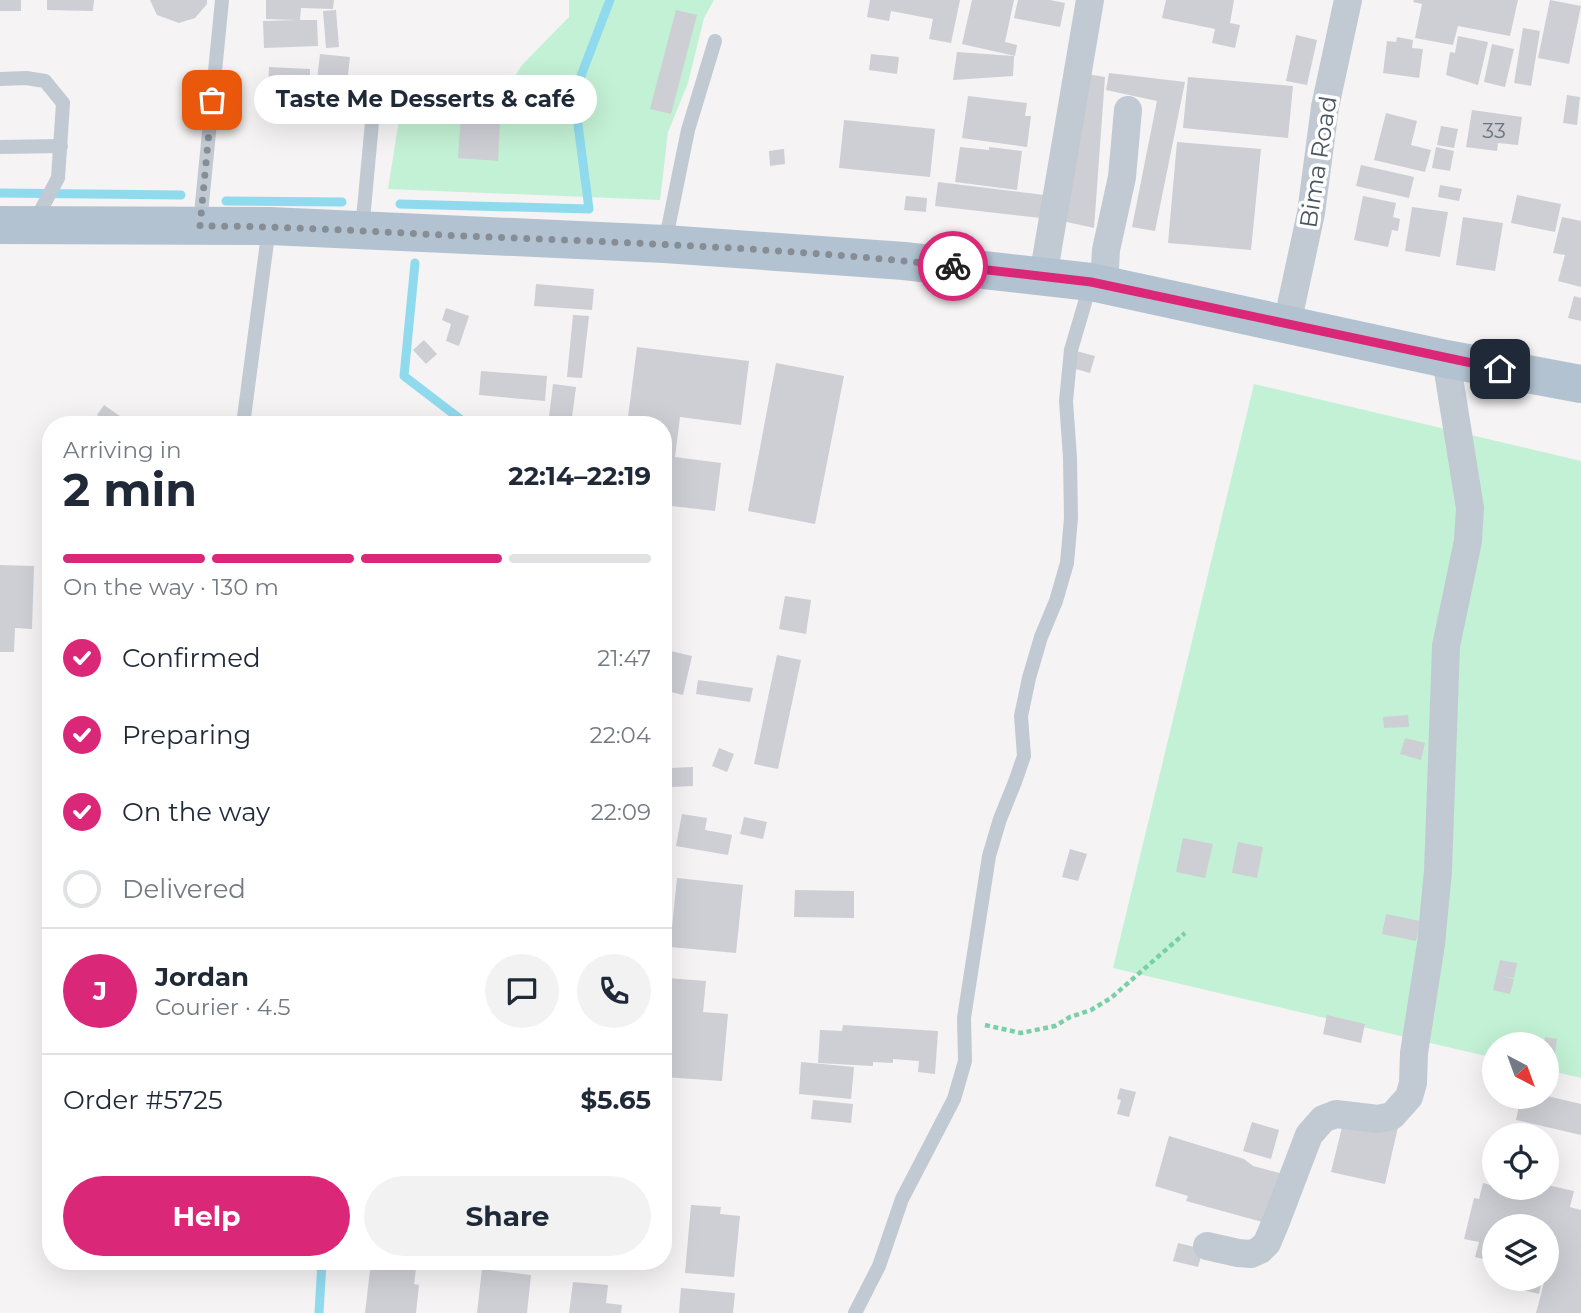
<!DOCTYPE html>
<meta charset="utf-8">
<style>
:root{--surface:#fff;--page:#f2f2f3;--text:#1f2937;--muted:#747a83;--line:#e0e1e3;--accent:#db2777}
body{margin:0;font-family:Montserrat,sans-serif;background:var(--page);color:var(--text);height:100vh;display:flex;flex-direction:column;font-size:26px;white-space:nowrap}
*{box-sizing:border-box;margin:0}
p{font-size:23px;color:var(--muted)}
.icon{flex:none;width:38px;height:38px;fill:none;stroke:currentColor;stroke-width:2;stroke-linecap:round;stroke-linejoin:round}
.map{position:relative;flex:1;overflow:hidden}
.panel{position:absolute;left:42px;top:416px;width:630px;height:854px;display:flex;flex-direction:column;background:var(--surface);border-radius:28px;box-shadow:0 7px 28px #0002}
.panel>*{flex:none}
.needle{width:46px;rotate:139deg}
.buttons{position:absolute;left:1482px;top:1032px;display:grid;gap:14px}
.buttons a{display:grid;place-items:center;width:77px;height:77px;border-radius:50%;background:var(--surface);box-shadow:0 7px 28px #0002;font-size:35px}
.pin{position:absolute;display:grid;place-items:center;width:60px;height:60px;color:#fff;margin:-30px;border-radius:14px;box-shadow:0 4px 10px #0006}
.courier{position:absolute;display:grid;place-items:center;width:70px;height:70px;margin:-35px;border:5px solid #db2777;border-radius:50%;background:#fff;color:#222;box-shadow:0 2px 9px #0007}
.bubble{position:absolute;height:49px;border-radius:24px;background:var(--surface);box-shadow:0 7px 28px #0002;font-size:23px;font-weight:700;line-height:49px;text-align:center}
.summary em{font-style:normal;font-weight:700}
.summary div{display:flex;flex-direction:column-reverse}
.summary{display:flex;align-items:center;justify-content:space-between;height:119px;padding:0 21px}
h1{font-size:46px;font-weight:700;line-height:52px}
.bar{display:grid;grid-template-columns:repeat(4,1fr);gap:10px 7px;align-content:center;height:84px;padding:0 21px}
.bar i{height:9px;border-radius:5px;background:var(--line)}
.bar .current{background:var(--accent)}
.bar p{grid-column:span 4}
.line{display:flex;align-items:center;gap:18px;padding:0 21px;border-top:2px solid var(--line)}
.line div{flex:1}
.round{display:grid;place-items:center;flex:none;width:74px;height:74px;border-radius:37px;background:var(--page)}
ol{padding:0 21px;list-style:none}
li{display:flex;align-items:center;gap:21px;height:77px}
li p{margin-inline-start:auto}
li .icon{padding:7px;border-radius:50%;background:var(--accent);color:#fff;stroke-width:4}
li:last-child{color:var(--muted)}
li i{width:38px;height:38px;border:4px solid var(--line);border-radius:50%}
.cta{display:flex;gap:14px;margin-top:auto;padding:14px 21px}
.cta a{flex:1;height:80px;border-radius:42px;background:var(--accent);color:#fff;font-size:28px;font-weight:700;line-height:80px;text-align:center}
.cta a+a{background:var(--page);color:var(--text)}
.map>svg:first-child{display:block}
</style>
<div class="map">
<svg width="1581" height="1313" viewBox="0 0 1581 1313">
<rect width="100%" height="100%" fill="#f5f3f3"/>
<!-- green -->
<g fill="#c3f1d5">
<path d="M569,0H714L704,18L688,83L668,132L660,200L388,189L399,120L502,96L522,65L569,17Z"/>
<path d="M1254,384L1581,461V1078L1547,1070V1045H1494V1058L1113,968Z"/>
</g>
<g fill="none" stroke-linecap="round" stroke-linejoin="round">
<!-- stream -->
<g stroke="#90daee" stroke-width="9">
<path d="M0,193L181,195"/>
<path d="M226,201L342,202"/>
<path d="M400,204L589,209L574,94L610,0"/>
<path d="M415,263L404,376L468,425"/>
<path d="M319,1313L322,1262"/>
</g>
</g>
<!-- building -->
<g fill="#cdcfd5">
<rect x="0" y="0" width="21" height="11"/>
<path d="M47,0H94L93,11L47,10Z"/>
<path d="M150,0H207V4L195,18L179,23L157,15Z"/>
<path d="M266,0H334L333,9L301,8L300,20H317L318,46L264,48L263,21L297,20L266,19Z"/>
<path d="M870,0H960L951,43L929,39L933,19L891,11L889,21L867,17Z"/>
<path d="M972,0H1014L1005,42L1017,45L1015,56L962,44Z"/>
<path d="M1018,0H1050L1065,3L1060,27L1014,18Z"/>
<path d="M1166,0H1234L1230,23L1240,25L1235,48L1212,43L1215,29L1162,18Z"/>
<path d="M1414,0H1518L1510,36L1458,26L1453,45L1415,38L1422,4L1413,2Z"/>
<path d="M1550,0L1581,6L1569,64L1538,58Z"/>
<path d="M336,10L339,47L326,48L323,11Z"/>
<path d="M676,10L697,15L671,114L650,109Z"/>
<path d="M1523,28L1540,31L1531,86L1514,83Z"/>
<path d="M1296,35L1317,40L1307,85L1286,81Z"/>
<path d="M1458,36L1488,42L1478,85L1446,75L1450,52L1455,53Z"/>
<path d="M1397,37L1413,40L1412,48L1423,49L1419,78L1383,73L1387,41L1396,42Z"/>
<path d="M1492,44L1514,49L1505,87L1484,82Z"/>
<path d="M957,52L1014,56L1013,76L953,80Z"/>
<path d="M320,54L350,57L343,119L313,115Z"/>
<path d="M871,54L899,57L897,74L869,70Z"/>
<path d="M269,67L310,69L309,116L267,115Z"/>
<path d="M1081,73L1105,77L1094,228L1058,220Z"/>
<path d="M1109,73L1185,82L1155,231L1132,227L1157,101L1106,90Z"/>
<path d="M1188,77L1293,86L1288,138L1183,128Z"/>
<path d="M523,87L551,88V120H522Z"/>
<path d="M1567,95L1580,97L1577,125L1563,123Z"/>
<path d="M968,96L1027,103L1025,116H1031L1027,147L962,138Z"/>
<path d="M462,100L501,102L498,161L458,158Z"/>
<path d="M1472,110L1522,117L1518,145L1498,143L1497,151L1466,147Z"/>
<path d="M1386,113L1417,121L1411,145L1431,150L1425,172L1374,160Z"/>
<path d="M844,120L935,129L930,177L839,168Z"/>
<path d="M1441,126L1458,129L1454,148L1437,145Z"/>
<path d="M1177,142L1261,149L1251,250L1168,243Z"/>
<path d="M960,147L989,150V147L1022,151L1017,190L955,182Z"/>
<path d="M1436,147L1454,151L1450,171L1432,168Z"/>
<path d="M784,149L785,164L770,166L769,151Z"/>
<path d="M1361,165L1414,177L1409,198L1356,186Z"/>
<path d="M938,182L1044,195L1041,218L935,206Z"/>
<path d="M1440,185L1462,189L1459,201L1438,197Z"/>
<path d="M1517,195L1561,204L1555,232L1511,223Z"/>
<path d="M906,196L927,198L926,212L904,210Z"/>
<path d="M1363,196L1396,203L1393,217L1400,219L1398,231L1392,230L1388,247L1354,240Z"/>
<path d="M1412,207L1448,212L1440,257L1405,251Z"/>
<path d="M1463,217L1503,223L1495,271L1456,265Z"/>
<path d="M1562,217L1581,221V287L1558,281L1565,255L1553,253Z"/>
<path d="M536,284L594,289L592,310L534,306Z"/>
<path d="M1574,296L1581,298V321L1568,318Z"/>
<path d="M446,308L469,316L459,346L446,341L451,324L442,320Z"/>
<path d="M573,315L589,316L582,378L567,377Z"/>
<path d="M424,340L437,354L426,364L413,350Z"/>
<path d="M637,347L749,361L741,425L680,417L675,457L721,463L715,511L663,505V425H627Z"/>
<path d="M1076,351L1095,356L1090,373L1072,368Z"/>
<path d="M776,363L844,376L815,524L748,511Z"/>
<path d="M481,371L547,376L545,401L479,395Z"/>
<path d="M553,384L576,387L571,425H548Z"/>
<path d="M104,405L127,421L124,425H112L97,415Z"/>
<path d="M0,565L34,566L32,629L15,628L14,652H0Z"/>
<path d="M785,596L811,600L806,634L779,629Z"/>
<path d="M666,650L692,656L683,695L663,690V662Z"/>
<path d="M777,655L801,660L778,769L754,764Z"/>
<path d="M698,680L753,688L750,702L696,694Z"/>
<path d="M1408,715L1409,727L1384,728L1383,717Z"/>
<path d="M1405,738L1425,743L1421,760L1400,754Z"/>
<path d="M719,748L734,754L727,772L712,766Z"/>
<path d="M693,767V786L670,787V768Z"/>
<path d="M682,814L707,818L705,830L732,835L728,855L676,846Z"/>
<path d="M744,817L767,822L763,839L740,834Z"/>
<path d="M1183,838L1213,844L1205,878L1176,872Z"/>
<path d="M1238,842L1263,847L1257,878L1232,873Z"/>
<path d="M1070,849L1087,854L1078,881L1062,877Z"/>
<path d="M663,878L669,879L668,904H663Z"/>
<path d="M677,878L743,885L736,953L670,947Z"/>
<path d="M795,890L854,891V918L794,917Z"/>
<path d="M1386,914L1420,921L1416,941L1382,934Z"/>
<path d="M1500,960L1517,963L1514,978L1499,975L1514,979L1510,994L1493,990Z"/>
<path d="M667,978L706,981L703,1012L728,1014L722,1081L663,1077V1014Z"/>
<path d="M1327,1015L1365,1024L1361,1043L1323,1034Z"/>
<path d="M843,1025L938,1031L935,1074L918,1072L919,1061L893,1059V1063L873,1062V1066L818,1063L820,1030L842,1031Z"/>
<path d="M1545,1037L1557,1039L1555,1053L1547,1051V1045H1543Z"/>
<path d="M801,1062L854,1067L851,1099L799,1094Z"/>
<path d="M1120,1088L1136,1092L1129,1117L1117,1114L1121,1100L1117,1099Z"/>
<path d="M1547,1096L1581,1104V1135L1516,1120L1521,1097Z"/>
<path d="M813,1100L853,1104L851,1123L811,1119Z"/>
<path d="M1345,1115L1398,1127L1385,1184L1331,1172Z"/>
<path d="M1252,1122L1279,1130L1271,1159L1243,1151Z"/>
<path d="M1169,1136L1244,1159L1253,1166L1280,1173L1266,1223L1186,1201L1188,1196L1155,1186Z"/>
<path d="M1483,1183L1494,1186V1188L1509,1190L1547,1188V1185L1574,1191L1570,1207L1581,1210V1313H1536L1545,1279H1547V1227H1494V1266L1487,1260L1475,1257L1479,1242L1464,1239L1474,1198L1479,1199Z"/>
<path d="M691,1205L721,1207L720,1214L740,1216L734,1277L685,1273Z"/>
<path d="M1178,1243L1203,1249L1198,1267L1173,1261Z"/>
<path d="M371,1262H417L414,1284L419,1285L416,1313H365Z"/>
<path d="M482,1269L531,1275L527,1313H477Z"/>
<path d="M1503,1279H1542L1539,1294L1502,1285Z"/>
<path d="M573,1282L608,1285L606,1303L622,1305L621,1313H569Z"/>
<path d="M681,1288L735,1293L733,1313H679Z"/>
</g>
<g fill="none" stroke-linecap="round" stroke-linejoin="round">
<!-- path -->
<path stroke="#7ad0a6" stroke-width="4.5" stroke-dasharray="5 3.5" stroke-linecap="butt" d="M985,1025L1021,1033L1055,1026L1070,1017L1091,1010L1111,998L1185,933"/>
<!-- service -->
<g stroke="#c1cad2" stroke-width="14">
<path d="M0,79L26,78L45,81L63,103L58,178L35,221"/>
<path d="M0,147L61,146"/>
<path d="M200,224L222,0"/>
<path d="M362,230L374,101"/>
<path d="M665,243L688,130L715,41"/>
<path d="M243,425L269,227"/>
<path d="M855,1313L879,1266L902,1199L954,1099L965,1061L964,1018L989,856L1000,819L1015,782L1024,756L1021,716L1029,678L1041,637L1056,601L1067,563L1071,518L1070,458L1066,401L1071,350L1091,282"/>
</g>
<!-- minor -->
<g stroke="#c1cad2" stroke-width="28">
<path d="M1043,277L1090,0"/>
<path d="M1104,285L1106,250L1122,177L1128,110"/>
<path d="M1287,324L1311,213L1325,107L1348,0"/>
<path d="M1207,1246L1238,1253L1251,1254L1260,1250L1267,1243L1277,1219L1309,1135L1323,1119L1336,1114L1378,1119L1392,1116L1409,1097L1413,1083L1414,1053L1431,944L1438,871L1446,646L1468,541L1470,508L1446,359"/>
</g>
<!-- primary -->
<path stroke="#b3c2d1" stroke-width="38" d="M0,225L270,226L665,244L904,261L1091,282L1446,359L1581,384"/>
</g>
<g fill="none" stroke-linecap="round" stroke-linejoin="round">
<!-- done -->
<path stroke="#868d94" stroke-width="7" stroke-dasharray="0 12.6" d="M212,100L200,226C296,226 391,233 487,237C642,243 798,249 953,266"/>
<!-- route -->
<path stroke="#db2777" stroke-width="9" d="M953,266L1091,282L1500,369"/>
</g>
<g text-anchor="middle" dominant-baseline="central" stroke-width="7" stroke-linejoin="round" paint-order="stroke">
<!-- number labels -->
<g font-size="21" fill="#6b747e">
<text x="1494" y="130">33</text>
</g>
<!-- street labels -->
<g font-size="24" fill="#4a5661" stroke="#fff">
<text transform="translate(1318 162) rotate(-81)">Bima Road</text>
</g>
</g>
</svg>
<div class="buttons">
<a><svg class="needle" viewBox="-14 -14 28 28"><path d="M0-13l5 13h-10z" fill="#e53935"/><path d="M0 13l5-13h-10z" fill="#747a83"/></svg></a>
<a><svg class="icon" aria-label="locate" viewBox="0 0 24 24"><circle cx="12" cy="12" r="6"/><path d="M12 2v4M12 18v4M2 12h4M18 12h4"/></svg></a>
<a><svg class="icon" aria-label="layers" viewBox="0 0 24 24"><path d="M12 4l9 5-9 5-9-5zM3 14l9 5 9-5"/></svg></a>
</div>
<div class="pin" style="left:212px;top:100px;background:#ea580c"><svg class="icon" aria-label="bag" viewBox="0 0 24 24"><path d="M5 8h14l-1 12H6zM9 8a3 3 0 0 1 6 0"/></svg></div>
<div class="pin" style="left:1500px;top:369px;background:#1f2937"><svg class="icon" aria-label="home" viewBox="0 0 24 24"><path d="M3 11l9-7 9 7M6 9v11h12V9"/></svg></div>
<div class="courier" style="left:953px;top:266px"><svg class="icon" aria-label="bike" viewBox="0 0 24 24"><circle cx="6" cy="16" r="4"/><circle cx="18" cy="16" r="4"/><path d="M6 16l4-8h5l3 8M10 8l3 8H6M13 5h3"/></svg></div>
<div class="bubble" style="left:254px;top:75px;width:343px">Taste Me Desserts &amp; café</div>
<section class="panel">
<div class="summary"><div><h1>2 min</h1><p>Arriving in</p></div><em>22:14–22:19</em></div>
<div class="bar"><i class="current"></i><i class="current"></i><i class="current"></i><i></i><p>On the way · 130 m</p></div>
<ol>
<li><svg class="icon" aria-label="check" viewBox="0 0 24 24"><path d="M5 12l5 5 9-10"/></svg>Confirmed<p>21:47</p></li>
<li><svg class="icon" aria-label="check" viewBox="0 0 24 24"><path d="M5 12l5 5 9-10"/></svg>Preparing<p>22:04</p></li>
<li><svg class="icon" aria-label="check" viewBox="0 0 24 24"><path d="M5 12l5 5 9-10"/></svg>On the way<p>22:09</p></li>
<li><i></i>Delivered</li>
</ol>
<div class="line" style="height:126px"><b class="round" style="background:var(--accent);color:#fff">J</b><div><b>Jordan</b><p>Courier · 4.5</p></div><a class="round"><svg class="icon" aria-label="chat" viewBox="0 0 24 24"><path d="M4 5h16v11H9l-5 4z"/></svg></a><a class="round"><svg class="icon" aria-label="phone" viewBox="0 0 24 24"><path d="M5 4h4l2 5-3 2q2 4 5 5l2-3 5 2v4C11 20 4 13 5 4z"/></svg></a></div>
<div class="line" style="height:91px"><div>Order #5725</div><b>$5.65</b></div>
<div class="cta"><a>Help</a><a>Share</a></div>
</section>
</div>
